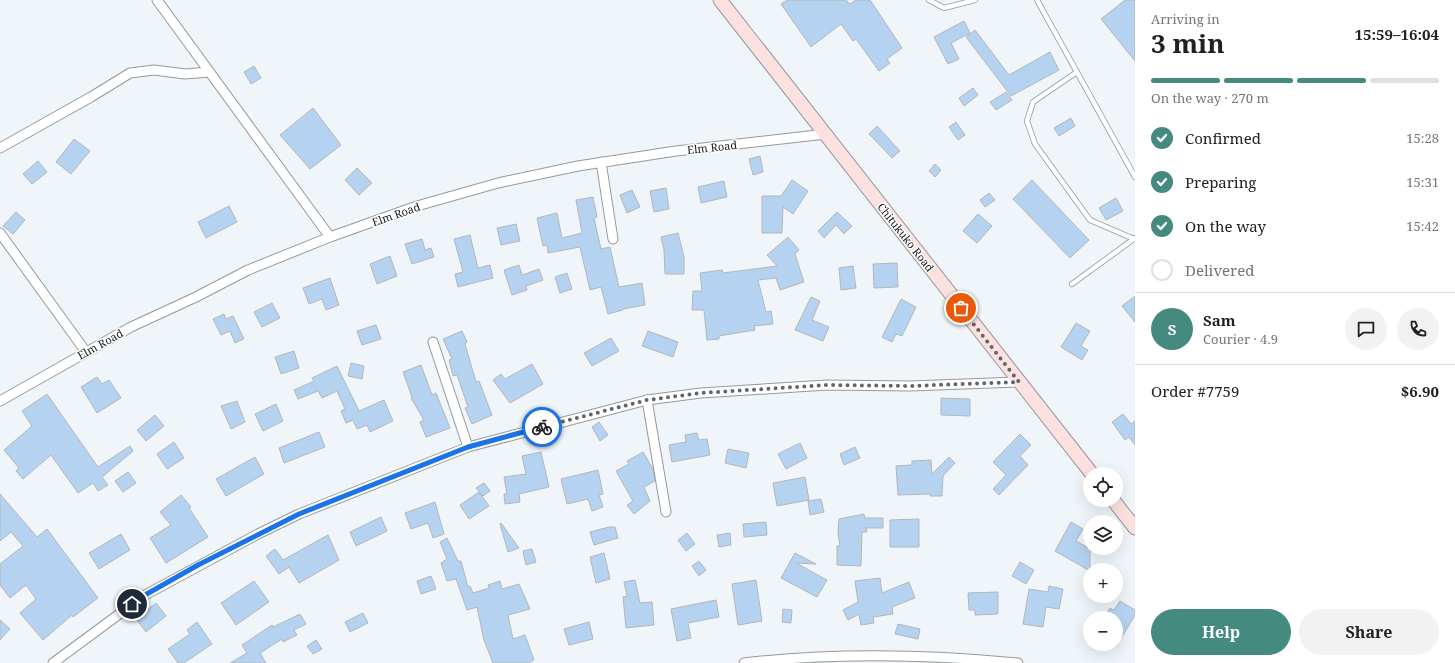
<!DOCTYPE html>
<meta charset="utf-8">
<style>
:root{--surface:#fff;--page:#f2f2f2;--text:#202124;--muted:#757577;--line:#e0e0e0;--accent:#448a7f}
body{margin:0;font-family:"Noto Serif",serif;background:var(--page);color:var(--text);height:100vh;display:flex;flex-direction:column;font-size:15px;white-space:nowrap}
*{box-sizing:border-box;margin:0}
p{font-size:13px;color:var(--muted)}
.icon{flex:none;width:22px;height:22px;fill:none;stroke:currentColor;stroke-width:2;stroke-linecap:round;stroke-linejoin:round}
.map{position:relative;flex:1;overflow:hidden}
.details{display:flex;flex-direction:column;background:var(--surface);width:320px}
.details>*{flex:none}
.controls{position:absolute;left:1083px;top:467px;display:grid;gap:8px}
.controls a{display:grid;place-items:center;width:40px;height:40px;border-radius:50%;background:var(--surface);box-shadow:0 4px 16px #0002;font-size:20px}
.pin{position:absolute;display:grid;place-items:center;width:34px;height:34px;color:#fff;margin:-17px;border:2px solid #fff;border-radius:50%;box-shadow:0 1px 4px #0007}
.courier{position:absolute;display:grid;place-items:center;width:40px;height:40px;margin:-20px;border:3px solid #1a73e8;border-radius:50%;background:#fff;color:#222;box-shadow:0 1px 5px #0007}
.head em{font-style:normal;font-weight:700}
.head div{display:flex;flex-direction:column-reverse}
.head{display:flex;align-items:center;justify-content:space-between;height:68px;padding:0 16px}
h1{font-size:26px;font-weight:700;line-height:30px}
.bar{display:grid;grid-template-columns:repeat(4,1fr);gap:6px 4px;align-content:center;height:48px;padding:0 16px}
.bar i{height:5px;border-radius:3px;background:var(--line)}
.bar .selected{background:var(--accent)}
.bar p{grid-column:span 4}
.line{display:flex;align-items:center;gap:10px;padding:0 16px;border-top:1px solid var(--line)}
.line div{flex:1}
.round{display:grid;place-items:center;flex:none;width:42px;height:42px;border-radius:21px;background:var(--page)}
ol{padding:0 16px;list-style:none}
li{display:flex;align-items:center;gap:12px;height:44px}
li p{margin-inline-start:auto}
li .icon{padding:4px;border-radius:50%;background:var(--accent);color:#fff;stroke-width:4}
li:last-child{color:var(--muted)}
li i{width:22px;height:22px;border:2px solid var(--line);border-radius:50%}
.action{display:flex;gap:8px;margin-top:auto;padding:8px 16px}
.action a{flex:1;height:46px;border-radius:24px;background:var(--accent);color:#fff;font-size:16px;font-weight:700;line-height:46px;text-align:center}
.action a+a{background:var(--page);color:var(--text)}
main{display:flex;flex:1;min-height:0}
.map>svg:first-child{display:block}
</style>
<main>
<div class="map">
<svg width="1135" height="663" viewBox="0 0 1135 663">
<rect width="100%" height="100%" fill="#f0f5f9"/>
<!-- building -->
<g fill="#b5d3f1" stroke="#b3b7bc">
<path d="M787,0H846L850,4L856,0H870L902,48L887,59L890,63L879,71L856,39L853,41L841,24L811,47L781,4Z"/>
<path d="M1125,0H1135V61L1101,19Z"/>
<path d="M964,21L970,33L951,43L959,59L948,64L934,37Z"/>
<path d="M975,30L1009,75L1050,52L1059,70L1011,96L966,37Z"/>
<path d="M254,66L261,78L251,84L244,72Z"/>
<path d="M973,88L978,95L964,106L959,98Z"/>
<path d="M1006,92L1012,100L996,110L990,102Z"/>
<path d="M313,108L341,145L310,169L280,135Z"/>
<path d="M1071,118L1075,126L1059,136L1054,128Z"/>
<path d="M956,122L965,135L958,140L949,127Z"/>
<path d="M877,126L900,151L892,158L869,134Z"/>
<path d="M74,139L90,151L71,174L56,162Z"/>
<path d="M760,156L763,172L753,175L749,159Z"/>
<path d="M38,161L47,172L32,184L23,174Z"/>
<path d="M935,164L941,170L935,177L929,171Z"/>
<path d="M357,168L372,183L359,195L345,180Z"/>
<path d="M792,180L808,191L793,214L783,207L782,233H762V196H781Z"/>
<path d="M1032,180L1089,240L1070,258L1013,199Z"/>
<path d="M724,181L727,197L701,203L698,187Z"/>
<path d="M666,188L669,209L654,212L650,191Z"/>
<path d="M632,190L640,207L627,213L620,195Z"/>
<path d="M989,193L995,200L985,207L980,200Z"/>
<path d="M593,197L597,217L594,218L601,249L610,247L619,287L642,283L645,305L623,309V310L608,314L601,287L590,290L580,247L548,253L547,245L543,246L537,218L557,213L562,238L582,233L576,200Z"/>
<path d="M1116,198L1123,211L1106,220L1099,208Z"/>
<path d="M229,206L237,222L206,238L198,222Z"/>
<path d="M16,212L25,220L13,234L3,226Z"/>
<path d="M837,212L852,226L844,234L836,225L824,238L818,231Z"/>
<path d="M978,214L992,226L977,243L963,231Z"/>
<path d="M516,224L520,241L501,245L497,228Z"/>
<path d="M678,233L684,257V274H665L664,250L661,237Z"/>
<path d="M470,235L478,268L490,265L493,278L458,287L455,274L463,272L454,239Z"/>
<path d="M788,237L799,250L795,254L804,282L780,290L776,278L758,280L766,312L771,311L773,324L754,326L755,330L719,336V339L707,340L704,310H692L693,291H702L700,273L722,270L723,273L777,266L767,255Z"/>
<path d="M422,239L425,250L431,248L434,257L412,264L405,244Z"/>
<path d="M390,256L397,276L377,284L370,264Z"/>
<path d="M897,263L898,287L874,288L873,264Z"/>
<path d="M519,265L522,275L539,269L543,280L526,286L527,290L512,295L504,270Z"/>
<path d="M853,266L856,288L841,290L839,268Z"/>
<path d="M567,273L572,289L560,293L555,277Z"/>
<path d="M330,278L339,305L326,310L322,299L309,304L303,288Z"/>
<path d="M1135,296V322L1122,306Z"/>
<path d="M811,297L820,301L812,320L829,327L823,341L795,330Z"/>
<path d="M901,299L916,307L902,336L896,334L892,342L882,337Z"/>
<path d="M272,303L280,318L262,327L254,312Z"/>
<path d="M224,314L226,319L233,316L244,339L235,343L230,331L221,335L213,319Z"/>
<path d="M1076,323L1090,331L1081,346L1088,350L1082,360L1061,347Z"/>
<path d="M376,325L381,339L362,345L357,331Z"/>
<path d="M462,331L467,342L465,344L476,382L479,381L492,415L472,424L465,408L468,407L457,375L453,376L449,360L452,359L443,339Z"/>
<path d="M648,331L678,342L673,357L642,346Z"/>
<path d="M611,338L619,351L592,366L584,353Z"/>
<path d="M294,351L299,368L281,374L275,357Z"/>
<path d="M351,363L364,366L362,379L348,376Z"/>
<path d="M532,364L543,384L510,403L493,380L501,374L505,379Z"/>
<path d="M421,365L432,395L436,393L450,428L426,437L420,422L424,420L411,398L412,397L403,372Z"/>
<path d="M337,366L359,411L384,400L393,421L370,432L367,425L357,429L353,420L346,423L341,411L345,409L337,391L322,398L318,391L298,399L294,390L314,381L312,378Z"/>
<path d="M97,377L102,384L109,380L121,398L97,413L81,387Z"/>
<path d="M47,394L98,467L130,446L133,451L102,477L108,485L98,491L93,483L78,493L51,455L23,479L16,471L19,468L4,450L32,426L22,411Z"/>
<path d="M941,398L970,399V416L941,415Z"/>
<path d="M237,401L245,422L231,429L221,406Z"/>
<path d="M276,404L283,421L263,431L255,414Z"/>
<path d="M1123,414L1131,424L1135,421V445L1129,437L1125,440L1112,422Z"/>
<path d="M155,415L164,426L146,441L137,430Z"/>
<path d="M599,422L608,435L600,441L592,427Z"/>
<path d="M319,432L325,447L284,463L279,448Z"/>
<path d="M697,433L699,440L707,439L710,455L672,462L669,445L686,442L685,435Z"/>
<path d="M1020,434L1031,445L1020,456L1028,465L999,495L993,489L1006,475L993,462Z"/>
<path d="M174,442L184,458L167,469L157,454Z"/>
<path d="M800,443L807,458L786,469L778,454Z"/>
<path d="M855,447L860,458L844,465L840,454Z"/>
<path d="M728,449L749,453L746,468L725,463Z"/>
<path d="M541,452L549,487L519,494L520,502L505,504L504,494H507L504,477L526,474L522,456Z"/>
<path d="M643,452L653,469L655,481L644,487L650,501L634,514L627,505L633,501L616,471L629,464L627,461Z"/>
<path d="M255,457L264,474L226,496L216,479Z"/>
<path d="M949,457L955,463L943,476L942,496H930V494L898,495L896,466L912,465V461L931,460L932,474Z"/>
<path d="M598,470L603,494L599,495L603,507L592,511L588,499L567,504L561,479Z"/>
<path d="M128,472L136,483L123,492L115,481Z"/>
<path d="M805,477L809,500L777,506L773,483Z"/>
<path d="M484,483L490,491L483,496L476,488Z"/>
<path d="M479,492L489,506L469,519L460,505Z"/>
<path d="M0,494L37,537L47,529L98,598L73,617L72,615L43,640L20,613L36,599L26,585L10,598L0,585V564L23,546L11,532L0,541Z"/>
<path d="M181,495L191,507L189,508L208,537L166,563L150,538L171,525L160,512Z"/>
<path d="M821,499L824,512L810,515L808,501Z"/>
<path d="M435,502L444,534L433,538L428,523L411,529L405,513Z"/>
<path d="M864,514L865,518H883V528H866L867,532H862L861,566L837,565V546H840L838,533L839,519Z"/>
<path d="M381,517L387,531L356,546L350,532Z"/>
<path d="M919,519V547H890V520Z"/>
<path d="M766,522L767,535L744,537L743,524Z"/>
<path d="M1071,522L1083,529L1076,541L1092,550L1090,553V571L1055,551Z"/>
<path d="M501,523L519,548L508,552L500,524Z"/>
<path d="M609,527H615L618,538L594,545L590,532Z"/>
<path d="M687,533L695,544L686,551L678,540Z"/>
<path d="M730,533L731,545L719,547L717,535Z"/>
<path d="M121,534L130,550L99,569L89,553Z"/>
<path d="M328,535L339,560L299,583L289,567L279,574L266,556L275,549L283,560Z"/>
<path d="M447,538L458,561H461L468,587L470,586L473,593L489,588L488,585L500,581L502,589L519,584L530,609L508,615L513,639L525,635L534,660L528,663H493L484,640L477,607L467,610L456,579L447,581L441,563L447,559L440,542Z"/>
<path d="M532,549L536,562L526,565L523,551Z"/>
<path d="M604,553L610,579L596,583L590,557Z"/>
<path d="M795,553L816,564L796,563L827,580L817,597L781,578Z"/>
<path d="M699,561L706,570L699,576L692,566Z"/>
<path d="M1020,562L1034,570L1026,584L1012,576Z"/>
<path d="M431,576L436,589L421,594L417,581Z"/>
<path d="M880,578L882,593L909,582L915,598L892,607L893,614L873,617L874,623L861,625L859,614L848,620L843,610L858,602L855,581Z"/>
<path d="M635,580L640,603L652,602L654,625L626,628L623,597L627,596L624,582Z"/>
<path d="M756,580L762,621L738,625L732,584Z"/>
<path d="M254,581L269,602L236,625L221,603Z"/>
<path d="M1049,586L1063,589L1059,609L1046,607L1043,627L1023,624L1029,589L1048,592Z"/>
<path d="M998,592V614L975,615V610H969L968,593Z"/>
<path d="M716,600L719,617L688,623L691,638L677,641L671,609Z"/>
<path d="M1120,601L1135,610V615L1116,647V618H1104L1110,608L1114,610Z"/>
<path d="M156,603L166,616L146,632L136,619Z"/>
<path d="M783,609L792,610L791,623L782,622Z"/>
<path d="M363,613L368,623L350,632L345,622Z"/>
<path d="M300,614L306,624L294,630L297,635L283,642L282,639L260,653L266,663H230L247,653L242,645L272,625L273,627Z"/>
<path d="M0,620L10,629L0,640Z"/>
<path d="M197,622L212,644L184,663H178L168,649L190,634L187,630Z"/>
<path d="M589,622L593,639L569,645L564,629Z"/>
<path d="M898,624L920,629L918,639L895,634Z"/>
<path d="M316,640L322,649L313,654L307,646Z"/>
</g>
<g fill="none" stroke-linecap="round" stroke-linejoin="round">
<defs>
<g id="lane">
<path d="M929,0L944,8L975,0"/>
<path d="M1037,0L1135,177"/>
<path d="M1077,72L1033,102L1027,121L1035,144L1090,220L1134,239"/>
<path d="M1072,284L1135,238"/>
</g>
<g id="street">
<path d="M157,0L330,237"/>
<path d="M0,148L91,97L130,73L154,70L185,74L209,72"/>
<path d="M601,162L613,239"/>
<path d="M0,233L86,352"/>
<path d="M433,342L468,447"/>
<path d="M647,400L666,512"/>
<path d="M0,401L131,327L196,297L248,270L330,237L417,206L498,183L578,166L676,151L826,134"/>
<path d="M53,663L145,595L258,534L299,514L468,447L647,400L701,393L827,385L910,386L1019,382"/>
<path d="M744,663C837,652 926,654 1018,663"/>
</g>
<g id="secondary">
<path d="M720,0L1092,474"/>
<path d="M1113,500L1135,528"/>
</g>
</defs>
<!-- lane casing -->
<use href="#lane" stroke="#95999e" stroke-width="6"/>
<!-- street casing -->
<use href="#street" stroke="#95999e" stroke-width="11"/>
<!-- secondary casing -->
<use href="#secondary" stroke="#95999e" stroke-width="15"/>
<!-- lane -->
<use href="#lane" stroke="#fff" stroke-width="4.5"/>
<!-- street -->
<use href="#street" stroke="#fff" stroke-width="9"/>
<!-- secondary -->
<use href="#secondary" stroke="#fce1e0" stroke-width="13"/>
</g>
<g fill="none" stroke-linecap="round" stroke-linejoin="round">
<!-- done -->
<path stroke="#636668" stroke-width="4" stroke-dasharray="0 7.2" d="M542,427L647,400L701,393L827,385L910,386L1019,382L961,308"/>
<!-- route -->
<path stroke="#1a73e8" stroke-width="5" d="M132,604L145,595L198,565L299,514L468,447L542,427"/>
</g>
<g text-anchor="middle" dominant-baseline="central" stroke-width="3" stroke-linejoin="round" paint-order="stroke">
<!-- street labels -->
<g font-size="11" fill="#17191a" stroke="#fff">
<text transform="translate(712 147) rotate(-6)">Elm Road</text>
<text transform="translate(396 214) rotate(-19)">Elm Road</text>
<text transform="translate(906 237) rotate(52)">Chitukuko Road</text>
<text transform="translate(100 344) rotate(-29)">Elm Road</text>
</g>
</g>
</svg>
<div class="controls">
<a><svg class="icon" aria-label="locate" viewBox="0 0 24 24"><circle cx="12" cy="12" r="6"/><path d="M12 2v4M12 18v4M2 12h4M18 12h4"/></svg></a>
<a><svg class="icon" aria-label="layers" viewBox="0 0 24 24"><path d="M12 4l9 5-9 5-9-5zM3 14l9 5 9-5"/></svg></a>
<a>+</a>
<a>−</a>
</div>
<div class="pin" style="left:961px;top:308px;background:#ea580c"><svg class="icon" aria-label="bag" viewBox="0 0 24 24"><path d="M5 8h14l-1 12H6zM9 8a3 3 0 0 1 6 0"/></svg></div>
<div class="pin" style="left:132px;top:604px;background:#1f2937"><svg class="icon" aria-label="home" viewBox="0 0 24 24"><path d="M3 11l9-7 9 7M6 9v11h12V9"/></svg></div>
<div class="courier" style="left:542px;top:427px"><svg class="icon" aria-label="bike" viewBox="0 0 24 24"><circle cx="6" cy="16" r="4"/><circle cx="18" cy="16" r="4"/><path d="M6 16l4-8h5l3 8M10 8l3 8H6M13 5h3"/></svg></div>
</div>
<section class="details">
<div class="head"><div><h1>3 min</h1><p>Arriving in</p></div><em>15:59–16:04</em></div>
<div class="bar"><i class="selected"></i><i class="selected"></i><i class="selected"></i><i></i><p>On the way · 270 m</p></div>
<ol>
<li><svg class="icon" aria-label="check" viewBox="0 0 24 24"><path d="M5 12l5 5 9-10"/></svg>Confirmed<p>15:28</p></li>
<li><svg class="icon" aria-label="check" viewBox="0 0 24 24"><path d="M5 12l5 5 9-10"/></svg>Preparing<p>15:31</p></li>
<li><svg class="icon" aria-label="check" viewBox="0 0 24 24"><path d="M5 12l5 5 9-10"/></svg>On the way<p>15:42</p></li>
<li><i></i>Delivered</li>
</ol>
<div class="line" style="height:72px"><b class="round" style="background:var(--accent);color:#fff">S</b><div><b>Sam</b><p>Courier · 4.9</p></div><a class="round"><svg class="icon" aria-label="chat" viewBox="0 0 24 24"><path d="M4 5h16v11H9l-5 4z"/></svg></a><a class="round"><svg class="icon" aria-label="phone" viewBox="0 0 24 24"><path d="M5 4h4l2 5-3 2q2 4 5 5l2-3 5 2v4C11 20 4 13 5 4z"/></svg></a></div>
<div class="line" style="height:52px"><div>Order #7759</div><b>$6.90</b></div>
<div class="action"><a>Help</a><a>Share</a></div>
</section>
</main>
